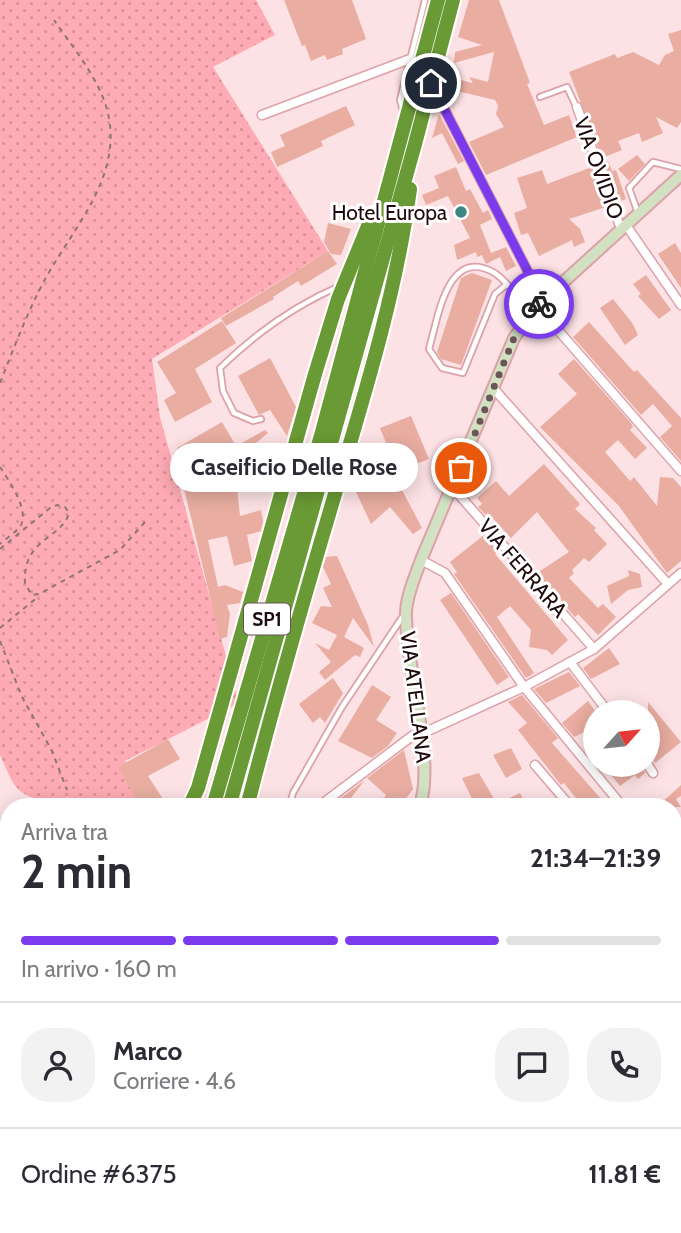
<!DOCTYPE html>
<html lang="it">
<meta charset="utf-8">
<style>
:root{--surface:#fff;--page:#f2f2f3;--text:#2b2b33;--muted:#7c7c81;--line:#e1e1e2;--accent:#7c3aed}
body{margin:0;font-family:Cabin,sans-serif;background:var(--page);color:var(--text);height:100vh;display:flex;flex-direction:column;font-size:26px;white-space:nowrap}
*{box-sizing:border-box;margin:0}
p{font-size:23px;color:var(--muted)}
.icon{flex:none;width:38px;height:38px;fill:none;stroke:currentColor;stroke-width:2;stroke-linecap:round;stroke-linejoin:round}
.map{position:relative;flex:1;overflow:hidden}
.side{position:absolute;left:0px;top:798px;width:682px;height:436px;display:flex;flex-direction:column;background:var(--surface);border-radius:28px 28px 0 0;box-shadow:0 4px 18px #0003}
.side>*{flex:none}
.needle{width:46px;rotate:63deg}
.fabs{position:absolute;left:583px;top:700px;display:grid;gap:14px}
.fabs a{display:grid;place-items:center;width:77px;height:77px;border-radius:50%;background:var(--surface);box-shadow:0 4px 18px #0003;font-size:35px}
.pin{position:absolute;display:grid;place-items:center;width:60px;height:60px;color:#fff;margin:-30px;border:4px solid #fff;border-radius:50%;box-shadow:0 2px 7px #0007}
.courier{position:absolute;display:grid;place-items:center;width:70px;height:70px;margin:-35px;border:5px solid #7c3aed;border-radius:50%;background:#fff;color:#222;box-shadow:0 2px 9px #0007}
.bubble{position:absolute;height:49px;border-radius:24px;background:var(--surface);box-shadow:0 4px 18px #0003;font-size:23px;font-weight:700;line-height:49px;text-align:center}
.head em{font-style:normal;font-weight:700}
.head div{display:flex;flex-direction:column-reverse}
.head{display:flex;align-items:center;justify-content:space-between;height:119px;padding:0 21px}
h1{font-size:46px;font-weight:700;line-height:52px}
.bar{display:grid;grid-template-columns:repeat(4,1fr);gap:10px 7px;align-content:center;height:84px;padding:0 21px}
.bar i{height:9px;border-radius:5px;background:var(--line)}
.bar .on{background:var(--accent)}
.bar p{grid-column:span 4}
.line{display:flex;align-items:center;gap:18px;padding:0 21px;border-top:2px solid var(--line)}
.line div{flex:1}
.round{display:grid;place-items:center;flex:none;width:74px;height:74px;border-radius:28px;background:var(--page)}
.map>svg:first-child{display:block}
</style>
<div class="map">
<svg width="681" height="1233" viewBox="0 0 681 1233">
<defs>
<pattern id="grass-dots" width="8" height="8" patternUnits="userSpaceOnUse" patternTransform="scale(1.75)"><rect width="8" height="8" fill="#ffabb5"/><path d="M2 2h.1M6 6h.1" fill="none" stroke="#da929a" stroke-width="1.8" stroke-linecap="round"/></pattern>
</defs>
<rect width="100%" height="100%" fill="#fde2e5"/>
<!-- grass -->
<path fill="url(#grass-dots)" d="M0,0H256L275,35L213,67L328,251L152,359L160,417L239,703L125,761L171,807H78L68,797C54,803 31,801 19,790C11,783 5,765 0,755Z"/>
<!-- building -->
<g fill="#e9ada1">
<path d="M284,0H352L366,39L342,49L343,54L327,60L325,55L311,61L305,45L302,46Z"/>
<path d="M469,0H499L530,83L527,84L544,125L569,115L577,137L486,175L469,142L504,127L496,114L498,106L495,100L453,90L456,79L473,83L469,77L488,82L494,52L454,63L455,52L482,45L458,37Z"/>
<path d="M681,30V122L677,128L656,117L663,133L642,142L639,133L618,141L622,150L602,158L569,72L615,54L617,58L633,52L659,65L665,55L674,51L668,34Z"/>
<path d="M346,106L355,125L321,141L323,146L277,167L271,152L285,146L280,135Z"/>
<path d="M439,114L464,161L458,164L442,133L432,138Z"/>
<path d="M637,155L645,164L629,181L618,169Z"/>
<path d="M608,161L612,171L616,170L626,199L618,202L604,162Z"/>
<path d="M456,167L466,191L470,189L483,213L488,210L492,219L480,225L491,253L506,247L516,266L506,271L500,257L486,264L482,255L477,257L476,252L457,260L454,245L470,238L448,196L426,205L422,195L439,188L434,176Z"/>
<path d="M592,167L606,207L569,219L580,229L585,242L574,247L572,240L539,256L528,233L521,235L514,213L527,208L517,178L542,170L547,184Z"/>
<path d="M328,223L351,229L341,255L331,254L324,242Z"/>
<path d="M675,243L681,253V288L658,254Z"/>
<path d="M328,251L337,264L301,286L298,281L273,297L274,299L226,326L221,318Z"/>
<path d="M472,273L492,280L461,365L441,359L437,352L461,278Z"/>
<path d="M646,275L671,310L659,319L638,296L641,294L633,284Z"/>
<path d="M613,299L633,324L638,335L625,345L600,308Z"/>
<path d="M222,321L236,343L195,369L212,402L175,422L164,400L176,393L157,362Z"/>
<path d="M589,322L634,372L637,370L681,418V461L660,437L672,426L653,404L641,415L573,337Z"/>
<path d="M270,358L296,407L287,436L270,410L259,415L238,376Z"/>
<path d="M574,359L631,423L633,427L630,430L647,448L635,459L618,440L605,452L630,481L634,477L657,506L660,477L673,478L681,487V561L667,573L619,506L540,427L577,394L558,374Z"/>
<path d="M411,416L429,459L393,473L422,528L413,534L390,507L371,524L356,492L393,460L380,428Z"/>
<path d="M222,422L236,446L265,430L268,433L234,461L240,516L261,510L263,522L261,531L247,535L252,561L234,566L227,536L208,540L218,587L225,585L243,592L240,603L227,605L230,614L227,637L220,639L181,476L190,471L177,448Z"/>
<path d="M544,464L580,504L575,509L596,528L594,530L607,544L589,562L584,558L572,570L574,573L569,578L598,608L603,604L616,617L598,635L578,614L575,617L544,581L540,571L569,552L537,512L511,538L488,513L486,515L478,507L482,504L477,498L496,481L509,496Z"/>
<path d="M484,535L497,551L495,554L568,640L552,655L547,650L529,647L531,630L510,606L497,617L534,673L526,678L454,574L457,572L450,562Z"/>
<path d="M337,556L368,625L374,647L353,618L344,637L364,648L360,657L355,655L325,680L319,672L331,662L315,643L329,650L337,635L312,623L321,606L332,607L323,588L331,584L323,567L326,557Z"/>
<path d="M628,570L640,574L642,587L628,590L611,604L607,586L629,576Z"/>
<path d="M451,593L509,677L497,685L440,600Z"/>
<path d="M609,648L620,664L591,679L583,668Z"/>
<path d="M569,672L580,686L546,703L534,689Z"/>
<path d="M333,678L343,693L325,723L320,717L313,723L299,704Z"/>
<path d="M372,685L391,697L376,720L397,733L388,746L372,758L338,741Z"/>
<path d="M522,695L558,738L552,743L602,800L594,807H583L564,783L561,785L518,730L527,723L508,702Z"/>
<path d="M588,701L595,711V727L574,737L562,723Z"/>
<path d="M648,702L681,742L655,763L648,752Z"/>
<path d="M168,739L180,759L148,776L163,799L150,807H123L136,799L118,767Z"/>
<path d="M511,748L522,769L506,778L493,755Z"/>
<path d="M404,750L413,789L400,807H378L386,795L367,778Z"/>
<path d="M603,765H642L645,773L638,779L635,775L620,786Z"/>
<path d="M479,773L497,804L520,793L527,807H476L462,778Z"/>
<path d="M365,780L350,799L356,807H329Z"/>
<path d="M681,785V796L676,799L681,807H657Z"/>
</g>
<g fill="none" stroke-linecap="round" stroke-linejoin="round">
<defs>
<g id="lane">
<path d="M540,97L567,87L576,106"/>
<path d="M403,111L400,100L425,0"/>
<path d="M638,213L629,188L653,162L681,169"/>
<path d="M506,285L495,294L463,373L442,368L429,349C438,318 447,247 493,272C507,280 520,301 530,312"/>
<path d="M261,419L253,421L234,413L223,391L220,368C256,333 293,306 340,286"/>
<path d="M289,807L293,793L342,707L403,616"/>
</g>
<g id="street">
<path d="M432,85L543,301"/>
<path d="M577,107L621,229"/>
<path d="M262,115L410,59"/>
<path d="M626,225L681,305"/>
<path d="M537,306L681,471"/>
<path d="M494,389L668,584"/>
<path d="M453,488L594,649"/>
<path d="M421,560L445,573L524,687L623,807"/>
<path d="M570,662L608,712"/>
<path d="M535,765L571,807"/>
<path d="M648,765L653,773"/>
<path d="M318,807L412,736L430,730L524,687L594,649L681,573"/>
<path d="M674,874L681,884"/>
<path d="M674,971L681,983"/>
<path d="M524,1225L533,1233"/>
</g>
<g id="secondary">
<path d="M419,807C437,765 405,666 406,612C407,594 415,577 421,560L514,338L537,306L681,175"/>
<path d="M674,1024L681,1023"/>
<path d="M0,1161L3,1084L9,1072"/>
<path d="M35,1233L39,1225"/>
</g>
<g id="primary">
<path d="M0,896L9,898"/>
<path d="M314,1225H344"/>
</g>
<g id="highway">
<path d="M189,807L198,788L315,374L338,299L373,214"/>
<path d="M213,807L322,432L438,0"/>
<path d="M229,807L415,144L453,0"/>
<path d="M247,807C274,702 304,598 335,494C365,393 396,294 410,189"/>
<path d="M295,1225L303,1233"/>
<path d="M451,1225L460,1233"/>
<path d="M98,1233L100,1225"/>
<path d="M118,1233L120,1225"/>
<path d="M132,1233L134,1225"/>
<path d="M153,1233L155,1225"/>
</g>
</defs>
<!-- lane casing -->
<use href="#lane" stroke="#dda1a8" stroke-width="8"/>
<!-- street casing -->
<use href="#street" stroke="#dda1a8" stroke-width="11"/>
<!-- secondary casing -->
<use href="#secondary" stroke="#dda1a8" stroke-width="14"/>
<!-- primary casing -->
<use href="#primary" stroke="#fff" stroke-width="16"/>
<!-- highway casing -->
<use href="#highway" stroke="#fff" stroke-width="18"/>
<!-- path -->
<g stroke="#8d7579" stroke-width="2" stroke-dasharray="5 5" stroke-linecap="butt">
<path d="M0,383C13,350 26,316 42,285C71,229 127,175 106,106C96,75 72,46 54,20"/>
<path d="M0,467C9,481 29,509 21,525C17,532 6,538 0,544"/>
<path d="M0,549L50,508L57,505L65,507L69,513C62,539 22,538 25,584L32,595L39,594L120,550L145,522"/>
<path d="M0,628L39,596"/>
<path d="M0,641L22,697L52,751L67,790"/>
</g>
<!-- lane -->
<use href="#lane" stroke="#fff" stroke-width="4.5"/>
<!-- street -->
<use href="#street" stroke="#fff" stroke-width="8"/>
<!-- secondary -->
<use href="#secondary" stroke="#d2e1c2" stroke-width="10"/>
<!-- primary -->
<use href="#primary" stroke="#a6c286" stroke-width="12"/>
<!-- highway -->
<use href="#highway" stroke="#6a9a35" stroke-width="14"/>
</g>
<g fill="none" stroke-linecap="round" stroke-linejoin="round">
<!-- done -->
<path stroke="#6c5559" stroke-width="7" stroke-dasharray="0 12.6" d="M461,468L514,338L539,304"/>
<!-- route -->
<path stroke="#7c3aed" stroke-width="9" d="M431,83L543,301L539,304"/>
</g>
<!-- markers -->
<circle fill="#3e8683" stroke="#fff" stroke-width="2.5" cx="461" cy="212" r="7"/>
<g text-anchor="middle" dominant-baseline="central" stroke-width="6" stroke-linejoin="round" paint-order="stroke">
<!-- shield labels -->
<rect fill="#fff" stroke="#625356" stroke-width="2" x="244" y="603.5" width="46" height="31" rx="5"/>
<g font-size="19" font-weight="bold" fill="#1e090d">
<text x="267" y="619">SP1</text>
</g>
<!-- street labels -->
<g font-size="21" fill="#1e090d" stroke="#fff">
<text transform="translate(599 168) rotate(70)">VIA OVIDIO</text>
<text transform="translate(523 568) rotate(49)">VIA FERRARA</text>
<text transform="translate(416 697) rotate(83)">VIA ATELLANA</text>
</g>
<!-- poi labels -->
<g font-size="21" fill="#1e090d" stroke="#fff" text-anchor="end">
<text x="447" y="212">Hotel Europa</text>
</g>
</g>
</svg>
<div class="fabs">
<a><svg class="needle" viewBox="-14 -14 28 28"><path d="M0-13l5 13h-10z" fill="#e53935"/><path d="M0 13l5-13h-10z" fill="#7c7c81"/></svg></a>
</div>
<div class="pin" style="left:461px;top:468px;background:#ea580c"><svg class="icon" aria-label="bag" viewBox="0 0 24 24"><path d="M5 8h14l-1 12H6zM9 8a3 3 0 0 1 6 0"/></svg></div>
<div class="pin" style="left:431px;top:83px;background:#1f2937"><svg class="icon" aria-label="home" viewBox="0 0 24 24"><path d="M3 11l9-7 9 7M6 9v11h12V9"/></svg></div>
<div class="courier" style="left:539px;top:304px"><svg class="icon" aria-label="bike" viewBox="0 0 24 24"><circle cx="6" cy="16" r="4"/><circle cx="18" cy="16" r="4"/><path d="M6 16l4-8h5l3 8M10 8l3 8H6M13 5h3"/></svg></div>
<div class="bubble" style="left:170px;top:443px;width:248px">Caseificio Delle Rose</div>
<section class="side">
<div class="head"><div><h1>2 min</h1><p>Arriva tra</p></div><em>21:34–21:39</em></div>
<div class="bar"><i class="on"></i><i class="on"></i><i class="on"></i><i></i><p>In arrivo · 160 m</p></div>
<div class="line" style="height:126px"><a class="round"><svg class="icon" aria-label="person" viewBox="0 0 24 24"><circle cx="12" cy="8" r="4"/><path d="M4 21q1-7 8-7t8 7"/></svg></a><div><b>Marco</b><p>Corriere · 4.6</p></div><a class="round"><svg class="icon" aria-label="chat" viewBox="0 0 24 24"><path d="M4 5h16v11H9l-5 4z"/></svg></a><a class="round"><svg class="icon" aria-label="phone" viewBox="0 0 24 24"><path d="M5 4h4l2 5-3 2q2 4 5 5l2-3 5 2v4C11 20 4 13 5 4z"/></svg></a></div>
<div class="line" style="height:91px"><div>Ordine #6375</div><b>11.81 €</b></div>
</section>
</div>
